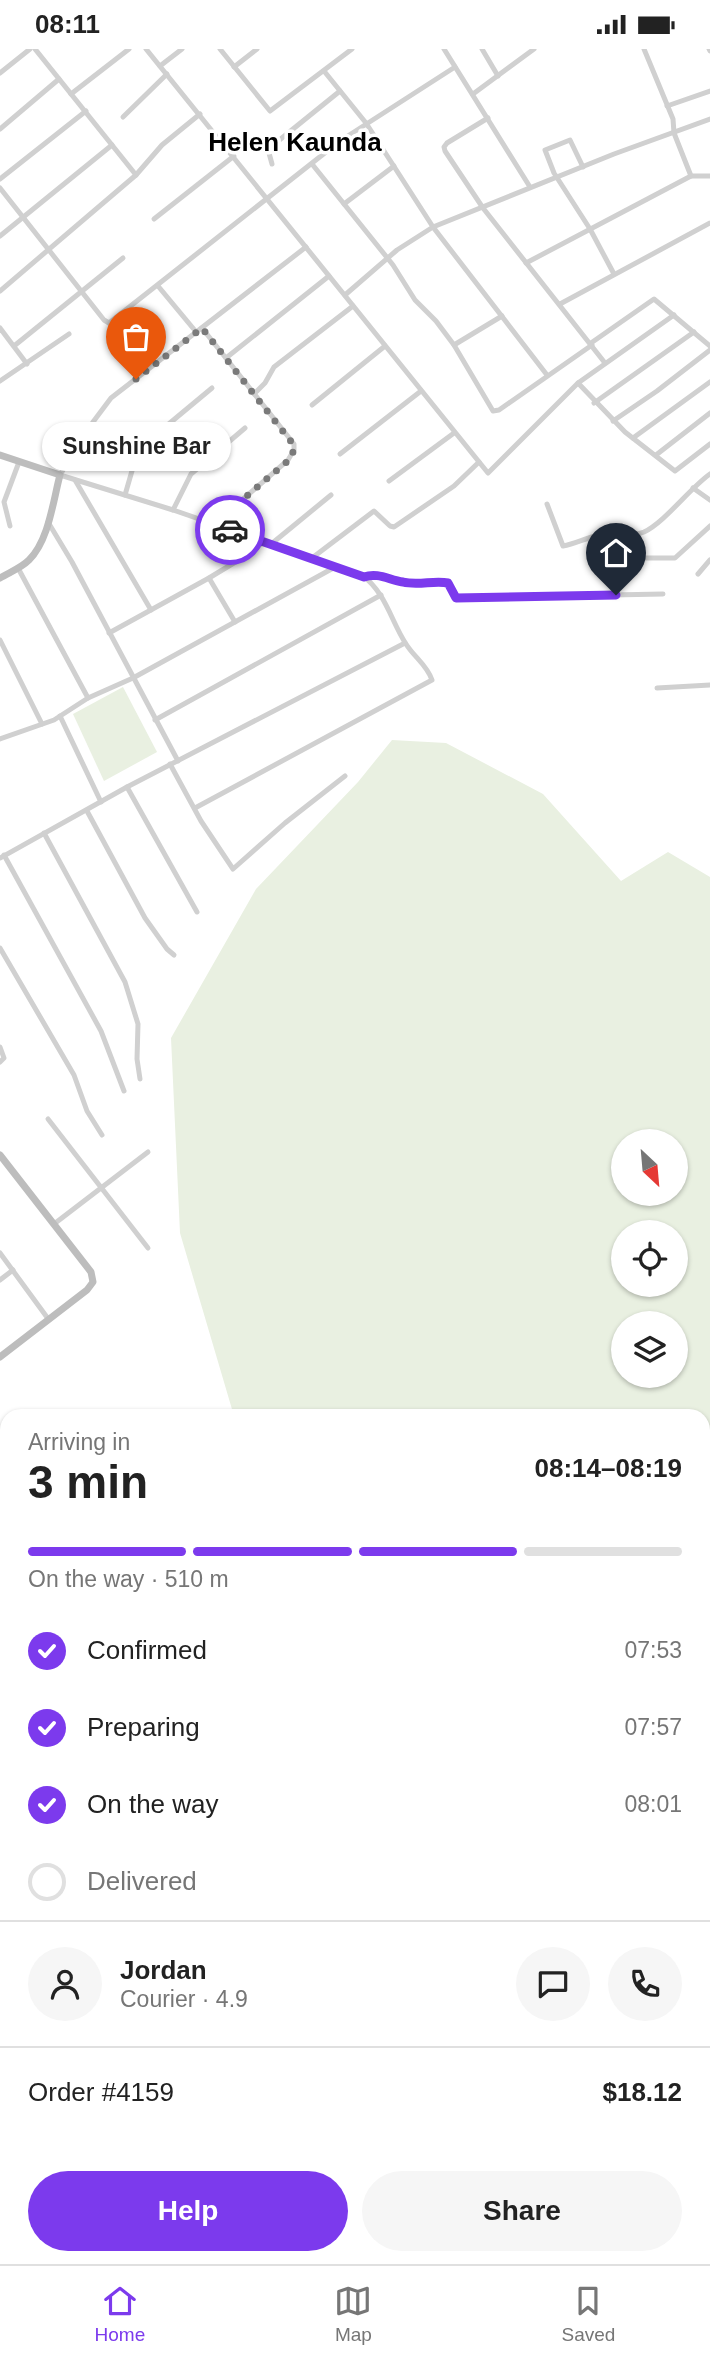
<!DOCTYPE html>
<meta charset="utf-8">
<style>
:root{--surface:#fff;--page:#f6f6f6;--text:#222;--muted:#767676;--line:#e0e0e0;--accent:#7c3aed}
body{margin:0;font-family:Arial,sans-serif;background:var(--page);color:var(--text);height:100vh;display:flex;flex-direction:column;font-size:26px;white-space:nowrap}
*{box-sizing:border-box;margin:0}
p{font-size:23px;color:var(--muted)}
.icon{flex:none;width:38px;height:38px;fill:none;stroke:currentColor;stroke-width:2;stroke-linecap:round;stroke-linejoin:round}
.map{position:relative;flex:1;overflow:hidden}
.drawer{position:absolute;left:0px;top:1360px;width:710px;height:856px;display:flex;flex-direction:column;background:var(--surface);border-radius:21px 21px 0 0;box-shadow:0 2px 5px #0004}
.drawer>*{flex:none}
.needle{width:46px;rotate:154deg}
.tools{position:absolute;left:611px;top:1080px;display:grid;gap:14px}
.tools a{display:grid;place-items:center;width:77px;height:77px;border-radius:50%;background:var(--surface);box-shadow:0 2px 5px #0004;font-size:35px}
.pin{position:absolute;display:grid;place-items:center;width:60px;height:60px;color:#fff;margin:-72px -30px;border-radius:50% 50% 50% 0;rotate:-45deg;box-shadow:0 0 7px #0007}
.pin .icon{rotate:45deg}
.courier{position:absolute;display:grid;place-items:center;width:70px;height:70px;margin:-35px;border:5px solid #7c3aed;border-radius:50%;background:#fff;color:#222;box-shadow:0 2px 9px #0007}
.bubble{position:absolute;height:49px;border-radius:24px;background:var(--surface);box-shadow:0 2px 5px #0004;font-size:23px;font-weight:700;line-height:49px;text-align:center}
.head em{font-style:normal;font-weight:700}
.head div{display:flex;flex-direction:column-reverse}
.head{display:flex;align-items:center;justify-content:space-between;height:119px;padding:0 28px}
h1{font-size:46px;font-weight:700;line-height:52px}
.bar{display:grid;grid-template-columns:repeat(4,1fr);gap:10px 7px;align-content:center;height:84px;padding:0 28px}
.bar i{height:9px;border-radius:5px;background:var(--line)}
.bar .active{background:var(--accent)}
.bar p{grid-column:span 4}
.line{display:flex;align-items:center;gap:18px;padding:0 28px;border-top:2px solid var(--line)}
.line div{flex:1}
.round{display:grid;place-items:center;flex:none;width:74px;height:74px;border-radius:37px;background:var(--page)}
ol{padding:0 28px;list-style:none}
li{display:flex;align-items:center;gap:21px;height:77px}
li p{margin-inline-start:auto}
li .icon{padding:7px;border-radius:50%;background:var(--accent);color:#fff;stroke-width:4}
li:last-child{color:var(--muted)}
li i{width:38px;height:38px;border:4px solid var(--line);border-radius:50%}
.button{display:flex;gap:14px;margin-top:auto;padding:14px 28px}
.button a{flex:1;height:80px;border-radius:42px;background:var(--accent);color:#fff;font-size:28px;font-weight:700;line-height:80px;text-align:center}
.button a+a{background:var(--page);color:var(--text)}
.status{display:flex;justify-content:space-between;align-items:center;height:49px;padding:0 35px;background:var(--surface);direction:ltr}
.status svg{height:19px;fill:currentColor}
.menu{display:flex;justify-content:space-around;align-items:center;height:98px;border-top:2px solid var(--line);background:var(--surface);font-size:19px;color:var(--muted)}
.menu a{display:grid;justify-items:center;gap:4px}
.menu .active{color:var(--accent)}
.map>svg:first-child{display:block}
</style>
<div class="status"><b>08:11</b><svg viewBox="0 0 49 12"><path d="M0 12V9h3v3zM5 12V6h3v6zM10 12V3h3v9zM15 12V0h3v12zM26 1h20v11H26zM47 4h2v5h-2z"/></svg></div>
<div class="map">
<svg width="710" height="2215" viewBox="0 0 710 2215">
<rect width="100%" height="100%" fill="#fff"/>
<!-- green -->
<g fill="#e9f0e1" fill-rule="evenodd">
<path d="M123,638L157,703L104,732L73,665Z"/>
<path d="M392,691L446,694L543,745L621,832L668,803L710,828V1614L704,1631V1367H234L180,1184L171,989L256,840L358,733ZM623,1092H676V1144H623ZM623,1183H676V1236H623ZM623,1274H676V1326H623Z"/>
</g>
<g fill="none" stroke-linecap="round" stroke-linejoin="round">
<!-- stream -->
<path stroke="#cde2f0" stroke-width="2" d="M485,2215L487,2208"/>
<!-- street -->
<g stroke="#d0d0d0" stroke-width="5">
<path d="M35,0L136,126"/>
<path d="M146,0L488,424L578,334L674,266"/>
<path d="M220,0L270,62L352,0"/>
<path d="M444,0L530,138"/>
<path d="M482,0L498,27"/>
<path d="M644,0L673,70L674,84L691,127H710"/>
<path d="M709,0L710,2"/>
<path d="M160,17L182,0"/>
<path d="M234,18L257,0"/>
<path d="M324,22L366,74L433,178L547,326"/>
<path d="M0,24L30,0"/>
<path d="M71,45L129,0"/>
<path d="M473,45L534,0"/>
<path d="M667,57L710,42"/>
<path d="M123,68L167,25"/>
<path d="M488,69L447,94L444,98L445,102L483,159L605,314"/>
<path d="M0,80L59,30"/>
<path d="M272,115L269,104L272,97L340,42"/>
<path d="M312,115L393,216L415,251L436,272L454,296L493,362L499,361L592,296"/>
<path d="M583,118L570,91L545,101L554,124L590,180L614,225"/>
<path d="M0,130L86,62"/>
<path d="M0,139L104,271L109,274L340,92L455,18"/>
<path d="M344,155L394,117"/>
<path d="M154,170L234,107"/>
<path d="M0,187L112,96"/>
<path d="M526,214L691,127"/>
<path d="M158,237L197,284"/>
<path d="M0,242L136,126L162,96L200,65"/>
<path d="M345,246L397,201L433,178L614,105L710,70"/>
<path d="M560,255L710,174"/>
<path d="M0,279L27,315"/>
<path d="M202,279L294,395V401L288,411L242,451L221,478"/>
<path d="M591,294L654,250L710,297"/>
<path d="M454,296L502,267"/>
<path d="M14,297L123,209"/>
<path d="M226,309L329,227"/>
<path d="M0,332L69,285"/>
<path d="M578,334L625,383L675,422L710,395"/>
<path d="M254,345L265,334L274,318L353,257"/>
<path d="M594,354L694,283"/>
<path d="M312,356L385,297"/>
<path d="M613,372L657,342L710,301"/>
<path d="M633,389L710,333"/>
<path d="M340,405L421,342"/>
<path d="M656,406L710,364"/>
<path d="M75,431L151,561"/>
<path d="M389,432L454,384"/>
<path d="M693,439L710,451"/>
<path d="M125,446L136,408L147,393L212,339"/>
<path d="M547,455L563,497C574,495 584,490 595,487C610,484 629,489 644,483C665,473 690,439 710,425"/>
<path d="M173,461L191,425L245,379"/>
<path d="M48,473L72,513L178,712"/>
<path d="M10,477L4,453L19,413"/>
<path d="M606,486L614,509H675L710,477"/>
<path d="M270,496L331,446"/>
<path d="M312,509L374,462L390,477L394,478L454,437L479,413"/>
<path d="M18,519L88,649"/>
<path d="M698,525L710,511"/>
<path d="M364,528C378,523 389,531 403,533C418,536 434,531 448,534L456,549L663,545"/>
<path d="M209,529L235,573"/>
<path d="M109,584L209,529L252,503L263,493"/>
<path d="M0,591L42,675"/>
<path d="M657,639L710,636"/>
<path d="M60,667L101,753"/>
<path d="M155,671L381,546"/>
<path d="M0,690L54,671L88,649L133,629L337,517"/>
<path d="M170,715L201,772L233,820L285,774L345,727"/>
<path d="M127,738L197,863"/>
<path d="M195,759L432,631C427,616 414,608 406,595C391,572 386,544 362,526L173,461L60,426L93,373L111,349L306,198"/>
<path d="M87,762L145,869L167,900L174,906"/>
<path d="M44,784L125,933L138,975L137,1010L140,1030"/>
<path d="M4,806L101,982L124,1042"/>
<path d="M0,809L127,738L405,594"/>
<path d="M0,899L74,1026L87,1062L102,1086"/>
<path d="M0,998L4,1009L0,1013"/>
<path d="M48,1070L148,1199"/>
<path d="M54,1175L148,1103"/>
<path d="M0,1204L49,1271"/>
<path d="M0,1231L13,1221"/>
<path d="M704,1752L705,1751L710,1758"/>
<path d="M704,1907L710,1901"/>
<path d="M0,2022L7,2015"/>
<path d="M266,2208L272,2215"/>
<path d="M420,2215V2208"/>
</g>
<!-- secondary -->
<g stroke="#bdbdbd" stroke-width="7">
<path d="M0,406L60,426C53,452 49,491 29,511C21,519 10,523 0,529"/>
<path d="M0,1106L91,1223L93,1233L87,1241L0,1308"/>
</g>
<!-- primary -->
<g stroke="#ababab" stroke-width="8">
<path d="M704,1919L710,1913"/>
<path d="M704,1930L710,1924"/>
<path d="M376,2215L383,2208"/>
<path d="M388,2215L394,2208"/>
</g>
</g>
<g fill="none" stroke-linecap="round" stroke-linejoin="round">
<!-- done -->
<path stroke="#7a7a7a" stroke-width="7" stroke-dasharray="0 12.6" d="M136,330L202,279L293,395L294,401L289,411L242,451L221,478L230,481"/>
<!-- route -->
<path stroke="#7c3aed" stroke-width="9" d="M230,481L364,528C378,523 389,531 403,533C418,537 434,531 448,534L456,549L616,546"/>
</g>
<g text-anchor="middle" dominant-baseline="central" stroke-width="7" stroke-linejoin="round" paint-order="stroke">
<!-- district labels -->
<g font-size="26" font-weight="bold" fill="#000" stroke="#fff">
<text x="295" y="93">Helen Kaunda</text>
</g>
</g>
</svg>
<div class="tools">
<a><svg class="needle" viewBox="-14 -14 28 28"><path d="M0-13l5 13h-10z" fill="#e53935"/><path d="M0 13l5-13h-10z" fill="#767676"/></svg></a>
<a><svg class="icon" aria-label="locate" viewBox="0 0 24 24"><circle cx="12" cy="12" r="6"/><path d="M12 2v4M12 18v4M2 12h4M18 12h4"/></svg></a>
<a><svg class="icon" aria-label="layers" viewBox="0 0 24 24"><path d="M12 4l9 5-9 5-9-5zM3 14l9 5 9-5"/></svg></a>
</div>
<div class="pin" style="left:136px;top:330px;background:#ea580c"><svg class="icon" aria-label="bag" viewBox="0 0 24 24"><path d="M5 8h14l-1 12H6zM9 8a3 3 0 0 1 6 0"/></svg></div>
<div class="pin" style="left:616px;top:546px;background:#1f2937"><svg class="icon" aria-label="home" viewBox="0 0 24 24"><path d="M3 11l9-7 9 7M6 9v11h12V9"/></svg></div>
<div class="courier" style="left:230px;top:481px"><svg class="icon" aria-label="car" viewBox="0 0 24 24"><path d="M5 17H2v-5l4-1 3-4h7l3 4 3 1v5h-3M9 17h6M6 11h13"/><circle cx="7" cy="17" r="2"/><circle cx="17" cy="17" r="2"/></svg></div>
<div class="bubble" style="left:42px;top:373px;width:189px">Sunshine Bar</div>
<section class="drawer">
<div class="head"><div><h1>3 min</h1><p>Arriving in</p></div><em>08:14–08:19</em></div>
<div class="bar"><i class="active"></i><i class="active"></i><i class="active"></i><i></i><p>On the way · 510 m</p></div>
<ol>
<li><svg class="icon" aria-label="check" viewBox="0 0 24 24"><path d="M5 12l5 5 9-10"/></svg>Confirmed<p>07:53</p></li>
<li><svg class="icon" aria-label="check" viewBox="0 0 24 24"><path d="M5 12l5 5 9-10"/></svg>Preparing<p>07:57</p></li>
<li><svg class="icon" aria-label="check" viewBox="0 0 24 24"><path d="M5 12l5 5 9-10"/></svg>On the way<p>08:01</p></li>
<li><i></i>Delivered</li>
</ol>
<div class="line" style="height:126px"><a class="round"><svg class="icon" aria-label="person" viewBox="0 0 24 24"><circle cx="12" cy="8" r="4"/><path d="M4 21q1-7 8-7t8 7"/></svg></a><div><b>Jordan</b><p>Courier · 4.9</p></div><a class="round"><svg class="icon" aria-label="chat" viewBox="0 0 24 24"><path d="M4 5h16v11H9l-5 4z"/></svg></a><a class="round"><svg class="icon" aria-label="phone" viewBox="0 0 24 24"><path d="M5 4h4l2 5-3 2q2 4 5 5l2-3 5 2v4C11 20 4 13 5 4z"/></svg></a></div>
<div class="line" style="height:91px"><div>Order #4159</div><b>$18.12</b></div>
<div class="button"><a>Help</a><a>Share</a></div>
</section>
</div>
<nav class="menu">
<a class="active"><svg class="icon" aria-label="home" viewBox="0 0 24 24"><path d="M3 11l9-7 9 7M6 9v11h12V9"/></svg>Home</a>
<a><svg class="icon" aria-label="map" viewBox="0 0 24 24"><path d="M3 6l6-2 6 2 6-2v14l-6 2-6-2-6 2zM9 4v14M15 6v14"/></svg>Map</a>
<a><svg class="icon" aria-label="saved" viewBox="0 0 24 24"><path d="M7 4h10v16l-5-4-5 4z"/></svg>Saved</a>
</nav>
